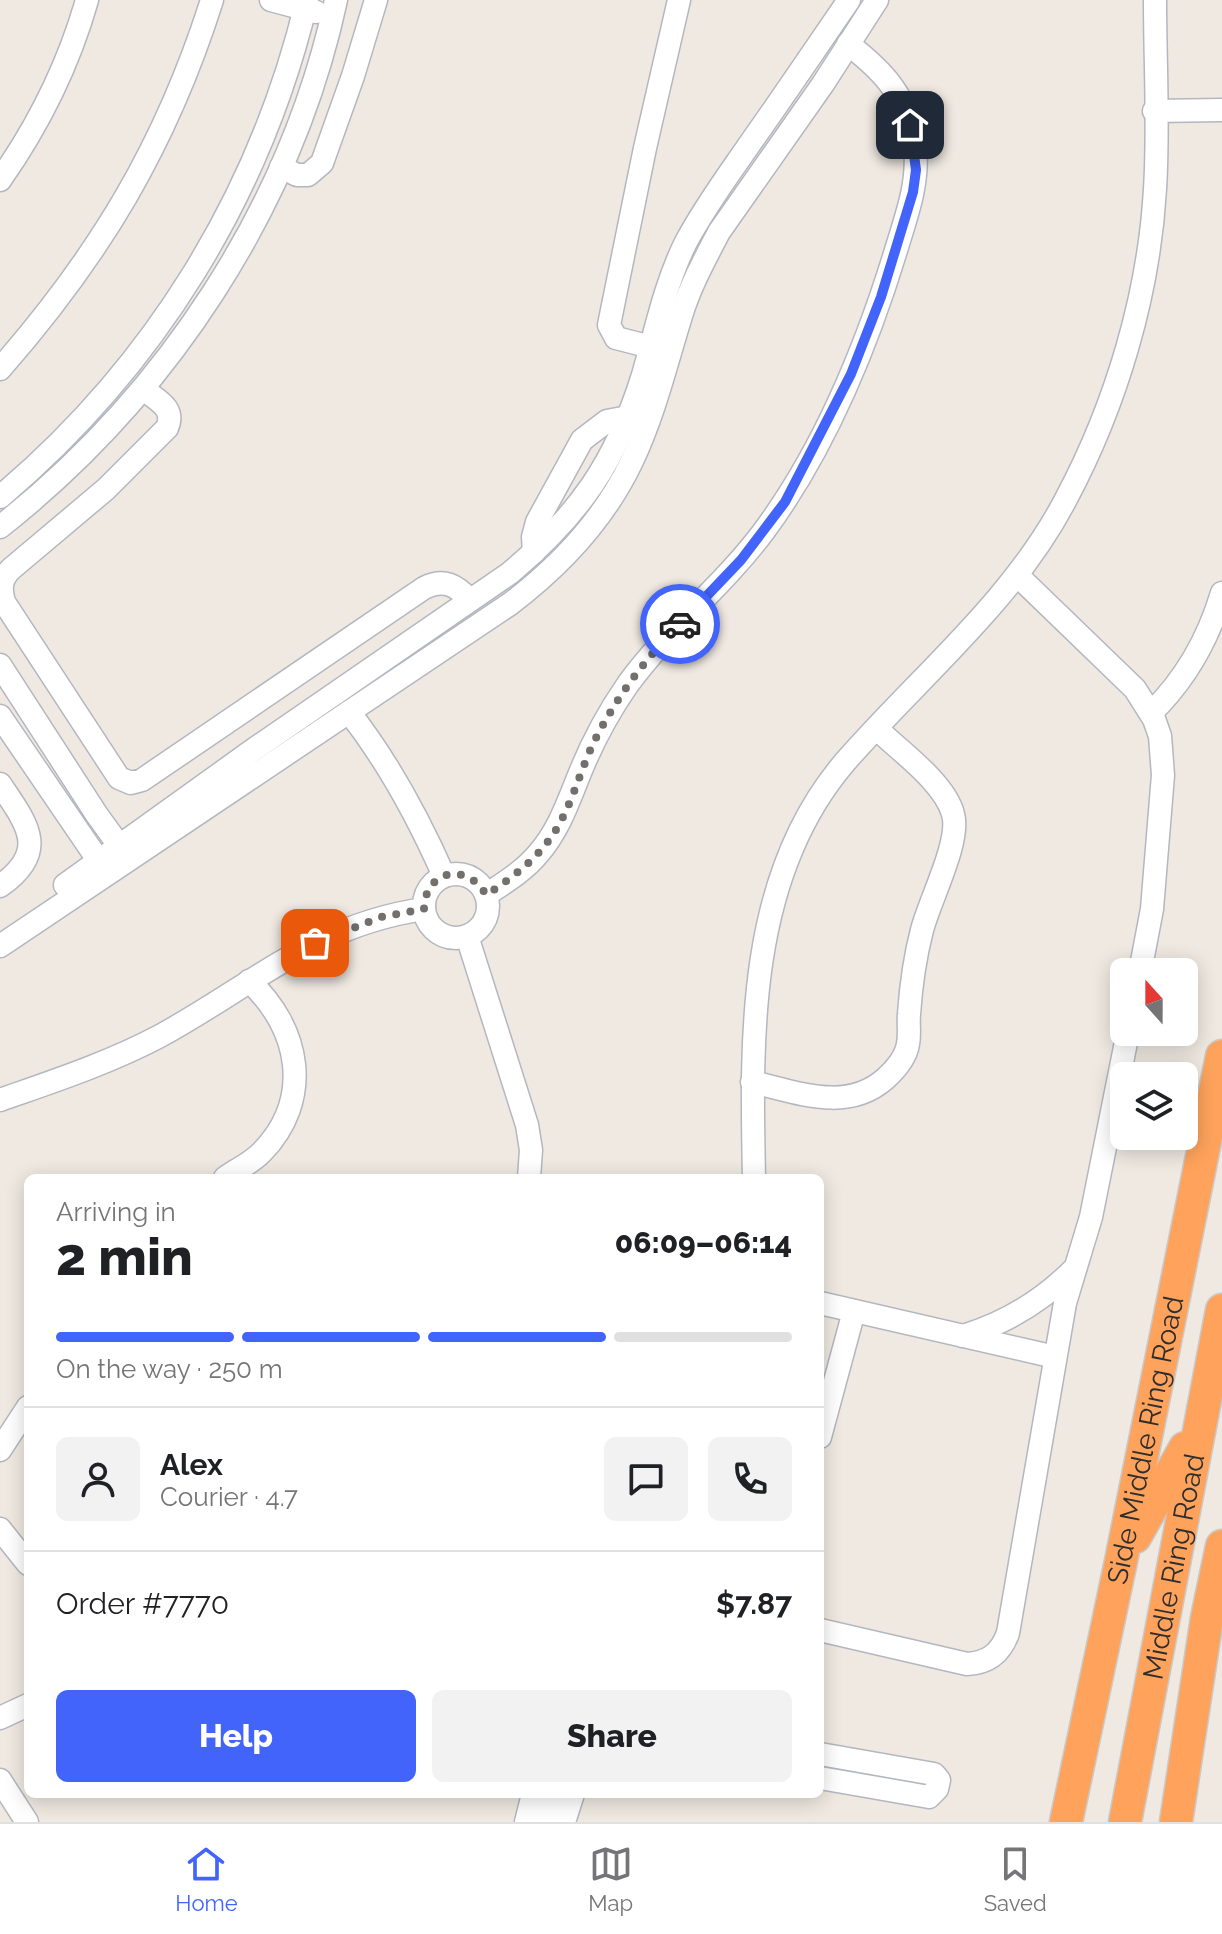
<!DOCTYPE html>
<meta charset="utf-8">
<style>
:root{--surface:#fff;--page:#f2f2f2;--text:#202124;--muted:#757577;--line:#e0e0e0;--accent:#4264fb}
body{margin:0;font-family:Raleway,sans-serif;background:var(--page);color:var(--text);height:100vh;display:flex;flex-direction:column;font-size:30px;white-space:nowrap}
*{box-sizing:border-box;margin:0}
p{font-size:26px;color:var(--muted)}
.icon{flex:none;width:44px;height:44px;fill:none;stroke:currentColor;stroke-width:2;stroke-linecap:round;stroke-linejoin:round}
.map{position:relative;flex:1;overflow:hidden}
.details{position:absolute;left:24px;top:1174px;width:800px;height:624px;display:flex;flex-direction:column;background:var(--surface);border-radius:12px;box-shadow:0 4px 20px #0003}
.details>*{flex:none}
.needle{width:52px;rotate:339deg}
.buttons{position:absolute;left:1110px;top:958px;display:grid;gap:16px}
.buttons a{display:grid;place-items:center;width:88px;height:88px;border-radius:12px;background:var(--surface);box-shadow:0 4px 20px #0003;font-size:40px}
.pin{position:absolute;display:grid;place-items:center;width:68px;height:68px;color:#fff;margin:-34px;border-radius:16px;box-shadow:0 4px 12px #0006}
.courier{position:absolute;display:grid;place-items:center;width:80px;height:80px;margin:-40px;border:6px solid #4264fb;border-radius:50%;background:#fff;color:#222;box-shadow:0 2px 10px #0007}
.headline em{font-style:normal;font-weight:800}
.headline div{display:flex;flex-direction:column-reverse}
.headline{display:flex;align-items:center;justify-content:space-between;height:136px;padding:0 32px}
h1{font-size:52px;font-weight:800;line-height:60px}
.bar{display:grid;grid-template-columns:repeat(4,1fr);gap:12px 8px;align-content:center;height:96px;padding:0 32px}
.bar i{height:10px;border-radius:6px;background:var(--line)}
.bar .current{background:var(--accent)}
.bar p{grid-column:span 4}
.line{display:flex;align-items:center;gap:20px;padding:0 32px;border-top:2px solid var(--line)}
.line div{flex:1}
.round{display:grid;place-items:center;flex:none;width:84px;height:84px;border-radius:12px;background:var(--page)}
.primary-button{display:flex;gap:16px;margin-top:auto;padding:16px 32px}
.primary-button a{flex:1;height:92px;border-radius:12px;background:var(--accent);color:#fff;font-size:32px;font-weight:800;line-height:92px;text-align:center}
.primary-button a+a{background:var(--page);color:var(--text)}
.tabs{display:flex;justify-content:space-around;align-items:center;height:112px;border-top:2px solid var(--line);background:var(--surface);font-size:22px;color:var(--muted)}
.tabs a{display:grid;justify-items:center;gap:4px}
.tabs .current{color:var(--accent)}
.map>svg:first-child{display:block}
</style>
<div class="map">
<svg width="1222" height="1822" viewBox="0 0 1222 1822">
<rect width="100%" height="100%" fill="#efe9e1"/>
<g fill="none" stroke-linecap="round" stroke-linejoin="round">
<defs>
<g id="minor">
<path d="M271,0L316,12"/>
<path d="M1154,111L1222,110"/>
<path d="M281,167L297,175H308L322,163L353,76L376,0"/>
<path d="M0,180C38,126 69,63 87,0"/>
<path d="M651,347L616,338L609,325L645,148L679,0"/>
<path d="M0,369C100,255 166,145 212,0"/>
<path d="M143,389C157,400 176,408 167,428L106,489L11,569C1,579 0,588 4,602L119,778L131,783L142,780L424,588C444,578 456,585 470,600"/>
<path d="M0,497C154,367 260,196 307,0"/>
<path d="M0,527C166,396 291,208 336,0"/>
<path d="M534,552L533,537L537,522L582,440L607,421L628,417"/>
<path d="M1018,576L1135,689L1154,719L1160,736L1163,775L1152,909L1140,972"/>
<path d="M0,665L97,815L126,855"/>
<path d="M349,712C389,763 418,817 444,876"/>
<path d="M1151,713C1186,679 1208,640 1222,593"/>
<path d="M0,716L107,873"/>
<path d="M0,784C27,824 50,851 0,886"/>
<circle cx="456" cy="906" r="32"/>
<path d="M65,885L253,750L510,573C579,515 616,462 643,375C656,330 665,284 686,242C704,208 727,177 749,145C783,97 816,48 849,0"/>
<path d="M486,895C504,883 524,871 538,854C560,829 569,799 582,768C594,739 610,710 628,684C669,628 723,586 764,531C826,447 867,346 897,247C907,214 919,182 915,147C908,98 886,73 848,44"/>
<path d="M467,936L527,1125L531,1150L529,1178"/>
<path d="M0,946L510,604C560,566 605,518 632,461C654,415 666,364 681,316C690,286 705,259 719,232L823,84L877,0"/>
<path d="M752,1082C797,1092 846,1113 885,1079C895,1070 906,1057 908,1044C910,1034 908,1024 909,1014C911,985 915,957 922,930C930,899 961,841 953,814C945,783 900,751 877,729"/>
<path d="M0,1100C54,1081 109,1063 160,1036C252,986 314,925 424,909"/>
<path d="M225,1178C236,1170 251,1163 261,1153C314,1099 300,1028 249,981"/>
<path d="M754,1178C751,1037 747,876 845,762C920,676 1013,601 1066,499C1116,405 1149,295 1155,189C1159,127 1155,62 1155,0"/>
<path d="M820,1303L1055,1357"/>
<path d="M963,1336C1006,1323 1041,1302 1073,1270"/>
<path d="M820,1437L854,1311"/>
<path d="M0,1450L28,1407"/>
<path d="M0,1529L28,1564"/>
<path d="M820,1630L967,1664C988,1663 1001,1653 1008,1633L1065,1303L1091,1217L1128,1032"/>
<path d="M0,1718L28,1705"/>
<path d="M820,1754L934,1774L939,1780L937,1789L929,1797L820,1778"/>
<path d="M0,1780L27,1822"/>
<path d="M526,1822L533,1794"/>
<path d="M544,1822L552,1794"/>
<path d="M564,1822L573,1794"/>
</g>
<g id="highway">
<path d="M1135,1537L1185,1448"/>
<path id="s1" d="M1066,1822L1121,1561L1222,1056"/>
<path id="s2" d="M1125,1822L1222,1310"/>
<path d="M1176,1822L1207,1618L1222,1546"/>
</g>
</defs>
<!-- minor casing -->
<use href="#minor" stroke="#b4b7c1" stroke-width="25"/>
<!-- highway casing -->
<use href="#highway" stroke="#c9c9c9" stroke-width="35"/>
<!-- minor -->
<use href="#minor" stroke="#fff" stroke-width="22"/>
<!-- highway -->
<use href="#highway" stroke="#ffa35c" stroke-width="32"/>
</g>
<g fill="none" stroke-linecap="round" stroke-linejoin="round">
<!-- done -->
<path stroke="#726f6d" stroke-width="8" stroke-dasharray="0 14.4" d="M315,943L381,917L424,909C425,870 467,861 486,895C518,874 546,852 563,817C576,791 583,763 596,738C618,695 646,658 680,624"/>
<!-- route -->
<path stroke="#4264fb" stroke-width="10" d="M680,624L741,560L785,502L851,374L881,297L913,192L916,170L910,125"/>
</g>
<g text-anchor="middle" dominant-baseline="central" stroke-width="6" stroke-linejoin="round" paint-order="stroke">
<!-- street labels -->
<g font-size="28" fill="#2e2e2e" stroke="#fff">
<text stroke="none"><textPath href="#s1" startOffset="390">Side Middle Ring Road</textPath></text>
<text stroke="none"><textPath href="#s2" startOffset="260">Middle Ring Road</textPath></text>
</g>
</g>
</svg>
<div class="buttons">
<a><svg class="needle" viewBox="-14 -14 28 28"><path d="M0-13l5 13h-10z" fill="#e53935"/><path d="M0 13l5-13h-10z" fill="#757577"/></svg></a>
<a><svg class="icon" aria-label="layers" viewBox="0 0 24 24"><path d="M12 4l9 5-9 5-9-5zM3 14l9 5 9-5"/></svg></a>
</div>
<div class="pin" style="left:315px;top:943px;background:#ea580c"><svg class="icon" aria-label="bag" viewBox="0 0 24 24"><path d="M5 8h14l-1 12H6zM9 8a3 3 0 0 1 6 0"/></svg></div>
<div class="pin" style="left:910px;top:125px;background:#1f2937"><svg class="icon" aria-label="home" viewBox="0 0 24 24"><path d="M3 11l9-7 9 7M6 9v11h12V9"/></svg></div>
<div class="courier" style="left:680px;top:624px"><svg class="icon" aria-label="car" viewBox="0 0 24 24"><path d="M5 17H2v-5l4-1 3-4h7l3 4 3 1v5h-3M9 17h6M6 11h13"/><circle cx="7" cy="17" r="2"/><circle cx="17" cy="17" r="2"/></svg></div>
<section class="details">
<div class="headline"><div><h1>2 min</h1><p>Arriving in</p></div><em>06:09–06:14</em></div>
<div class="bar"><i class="current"></i><i class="current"></i><i class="current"></i><i></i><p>On the way · 250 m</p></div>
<div class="line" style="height:144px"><a class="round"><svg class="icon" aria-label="person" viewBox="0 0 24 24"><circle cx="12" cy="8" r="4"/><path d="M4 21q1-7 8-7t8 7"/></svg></a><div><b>Alex</b><p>Courier · 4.7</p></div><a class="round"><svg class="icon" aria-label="chat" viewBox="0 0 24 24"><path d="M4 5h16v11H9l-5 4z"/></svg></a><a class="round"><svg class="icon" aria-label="phone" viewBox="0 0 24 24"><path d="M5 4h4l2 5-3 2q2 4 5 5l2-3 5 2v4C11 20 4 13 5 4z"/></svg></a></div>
<div class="line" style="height:104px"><div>Order #7770</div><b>$7.87</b></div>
<div class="primary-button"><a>Help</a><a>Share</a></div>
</section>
</div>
<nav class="tabs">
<a class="current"><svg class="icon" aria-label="home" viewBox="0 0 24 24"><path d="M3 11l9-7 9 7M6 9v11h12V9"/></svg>Home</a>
<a><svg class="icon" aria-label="map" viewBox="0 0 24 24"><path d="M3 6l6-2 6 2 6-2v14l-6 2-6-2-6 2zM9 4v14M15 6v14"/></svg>Map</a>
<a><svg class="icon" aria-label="saved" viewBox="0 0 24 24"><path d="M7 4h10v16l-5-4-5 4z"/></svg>Saved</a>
</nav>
